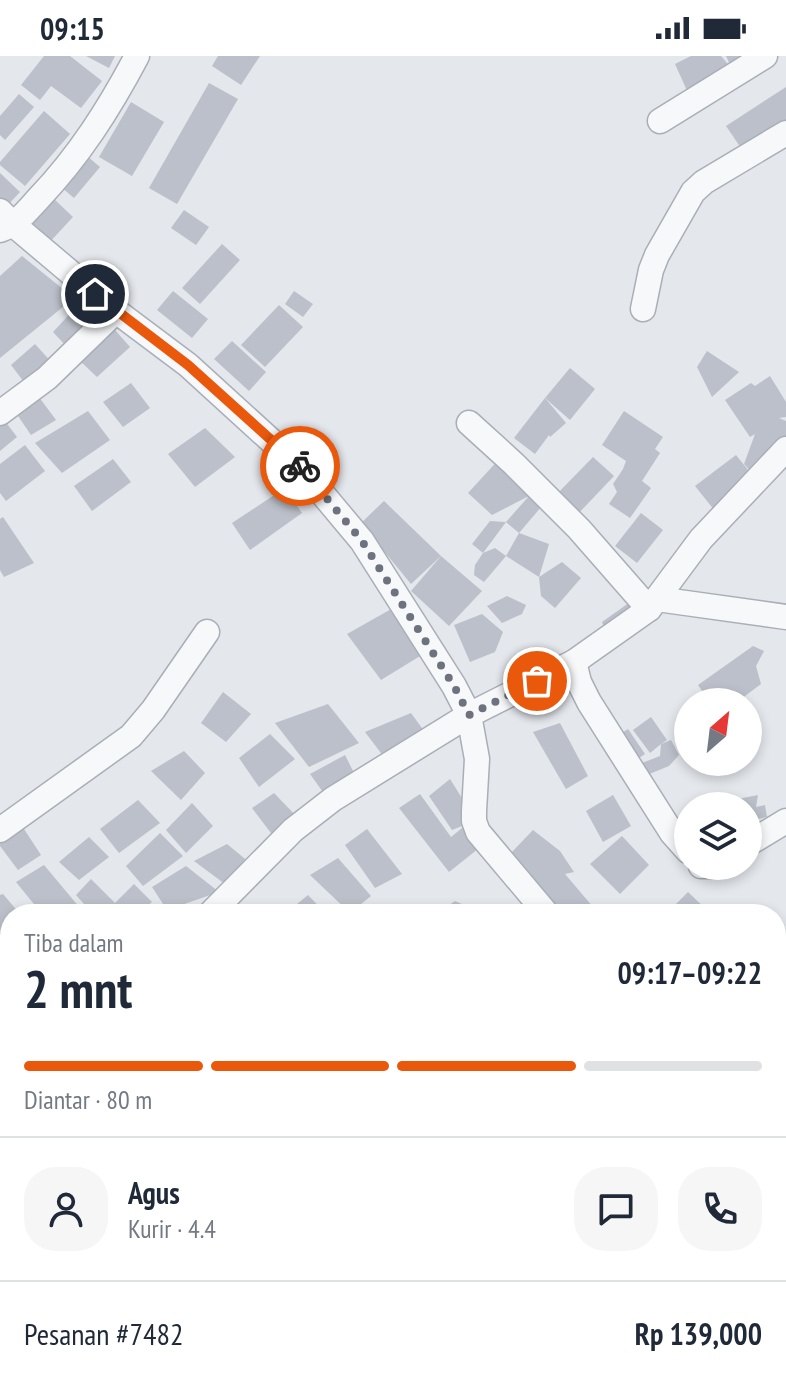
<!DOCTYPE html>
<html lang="id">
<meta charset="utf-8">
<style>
:root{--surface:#fff;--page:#f6f6f7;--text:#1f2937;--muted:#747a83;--line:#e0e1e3;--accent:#ea580c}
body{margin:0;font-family:"PT Sans Narrow",sans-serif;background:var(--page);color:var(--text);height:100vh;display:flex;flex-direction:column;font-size:30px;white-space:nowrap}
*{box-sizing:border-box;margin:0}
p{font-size:26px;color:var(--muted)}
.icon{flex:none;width:44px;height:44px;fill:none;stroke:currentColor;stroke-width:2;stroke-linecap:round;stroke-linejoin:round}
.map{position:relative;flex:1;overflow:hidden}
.sheet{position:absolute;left:0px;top:848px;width:786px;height:496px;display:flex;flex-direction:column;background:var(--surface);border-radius:32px 32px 0 0;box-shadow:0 4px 12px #0003}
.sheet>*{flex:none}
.needle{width:52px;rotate:28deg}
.fabs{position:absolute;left:674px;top:632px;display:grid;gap:16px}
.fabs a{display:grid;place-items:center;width:88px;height:88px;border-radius:50%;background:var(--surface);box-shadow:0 4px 12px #0003;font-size:40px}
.pin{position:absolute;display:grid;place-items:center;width:68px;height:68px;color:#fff;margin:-34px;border:4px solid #fff;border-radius:50%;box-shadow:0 2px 8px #0007}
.courier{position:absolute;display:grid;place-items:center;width:80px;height:80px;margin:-40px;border:6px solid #ea580c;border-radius:50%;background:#fff;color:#222;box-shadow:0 2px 10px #0007}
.summary em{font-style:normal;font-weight:700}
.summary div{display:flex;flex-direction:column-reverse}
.summary{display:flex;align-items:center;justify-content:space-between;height:136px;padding:0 24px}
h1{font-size:52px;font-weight:700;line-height:60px}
.bar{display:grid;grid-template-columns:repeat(4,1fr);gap:12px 8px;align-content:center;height:96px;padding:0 24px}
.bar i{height:10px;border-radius:6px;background:var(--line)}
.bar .active{background:var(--accent)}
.bar p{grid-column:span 4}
.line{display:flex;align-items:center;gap:20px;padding:0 24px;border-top:2px solid var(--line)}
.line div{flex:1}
.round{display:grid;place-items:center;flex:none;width:84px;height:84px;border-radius:32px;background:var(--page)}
.status{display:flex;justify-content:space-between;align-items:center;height:56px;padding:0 40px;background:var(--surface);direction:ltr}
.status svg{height:22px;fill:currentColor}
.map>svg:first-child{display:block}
</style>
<div class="status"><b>09:15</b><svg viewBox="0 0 49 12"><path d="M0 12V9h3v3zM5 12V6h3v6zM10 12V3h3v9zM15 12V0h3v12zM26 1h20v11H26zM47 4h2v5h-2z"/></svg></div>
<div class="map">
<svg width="786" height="1344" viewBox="0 0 786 1344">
<rect width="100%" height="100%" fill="#e4e7ec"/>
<!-- building -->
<g fill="#bbc0ca">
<path d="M44,0H70L102,25L81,52L51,30L40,44L21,29Z"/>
<path d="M86,0H115L109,12Z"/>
<path d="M218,0H260L241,29L212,10Z"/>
<path d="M691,0H721L732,13L689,39L675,8Z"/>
<path d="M726,0H753L732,13Z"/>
<path d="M209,27L238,43L177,148L149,132Z"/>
<path d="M786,31V68L743,95L726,70Z"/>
<path d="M19,38L34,51L5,84L0,79V60Z"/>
<path d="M131,46L164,66L132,120L99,101Z"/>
<path d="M44,55L70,78L25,130L0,109V106Z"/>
<path d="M87,100L100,111L74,142L61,131Z"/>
<path d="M0,117L20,136L5,152L0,147Z"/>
<path d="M53,142L73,161L47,189L27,171Z"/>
<path d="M184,154L209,171L196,189L171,172Z"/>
<path d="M222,188L240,204L200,248L182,232Z"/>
<path d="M22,200L74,242L0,302V220Z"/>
<path d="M173,235L208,263L192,282L157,254Z"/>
<path d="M294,235L313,248L303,261L285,248Z"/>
<path d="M78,249L95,265L69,293L53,276Z"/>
<path d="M279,249L303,271L265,311L241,289Z"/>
<path d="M115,274L130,291L97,321L80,305Z"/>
<path d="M232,285L266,316L249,335L214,303Z"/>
<path d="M35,288L54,309L27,330L11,309Z"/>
<path d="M707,295L739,316L712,341L697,311Z"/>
<path d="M570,312L595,333L570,364L545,342Z"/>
<path d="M770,320L786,346V361L779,362L786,365V387L756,421L744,408L755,378L750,381L725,344L751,327L755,330Z"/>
<path d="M131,327L150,352L123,371L103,346Z"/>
<path d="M39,341L56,364L31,379L16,357Z"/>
<path d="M545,342L566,367L550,381L549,379L535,398L514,382Z"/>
<path d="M88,355L110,384L62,417L35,387Z"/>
<path d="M624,355L663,381L655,393L660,397L642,425L651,432L630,462L609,448L617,436L613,428L623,413L626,405L602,389Z"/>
<path d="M5,365L17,381L0,395V368Z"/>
<path d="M205,372L235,401L195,431L168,398Z"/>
<path d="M25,389L45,415L6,445L0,437V408Z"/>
<path d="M736,399L753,420L715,455L695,430Z"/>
<path d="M502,400L542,450L519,477L506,466L483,497L472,488L490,465L506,466L529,440L492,459L468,437Z"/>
<path d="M593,401L614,420L576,460L555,440Z"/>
<path d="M113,403L131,426L92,455L74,430Z"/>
<path d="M285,432L302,457L250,494L232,467Z"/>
<path d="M384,445L441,500L411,528L379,489L359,469Z"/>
<path d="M641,457L663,474L637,507L615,490Z"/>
<path d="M3,461L34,507L4,521L0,514V463Z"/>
<path d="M519,477L549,488L539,521L506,500Z"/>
<path d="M495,492L506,500L484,526L474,519L475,509L483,497Z"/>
<path d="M441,500L482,535L449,570L411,535Z"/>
<path d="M562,506L581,522L555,552L541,540L539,521Z"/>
<path d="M507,540L526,549L522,558L502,567L487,550Z"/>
<path d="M633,544L642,557L608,582L602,566Z"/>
<path d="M393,552L425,597L381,624L347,578Z"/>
<path d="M482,558L503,576L495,596L470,606L454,569Z"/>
<path d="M753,590L764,595L756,610L761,628L737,646H710L698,629Z"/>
<path d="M223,636L251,658L226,686L201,667Z"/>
<path d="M328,648L359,687L309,711L275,667Z"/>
<path d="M411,657L427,679L384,701L365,676Z"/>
<path d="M651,661L667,684L661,688L671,684L679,699L669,710L647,719L642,707L660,700L661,688L650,697L633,674Z"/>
<path d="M560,667L588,720L566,733L533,676Z"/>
<path d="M628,673L645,698L633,706L617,680Z"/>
<path d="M270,678L295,703L259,731L239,702Z"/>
<path d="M184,695L205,717L181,744L151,715Z"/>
<path d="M345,699L356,721L325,739L310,718Z"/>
<path d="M450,723L465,747L483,789L449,816L399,752L420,738L451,781L467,768L452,774L429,740Z"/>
<path d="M274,737L299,763L274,781L252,752Z"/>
<path d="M613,739L631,770L603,786L586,755Z"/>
<path d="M758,739L756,751L765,749L767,761L748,765V750H734L733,744Z"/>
<path d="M138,744L160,767L119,797L100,773Z"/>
<path d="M192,747L213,770L186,797L166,774Z"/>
<path d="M22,770L41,799L18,814L0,790V783Z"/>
<path d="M367,773L402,818L375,832L345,789Z"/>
<path d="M533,774L560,795L574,816L565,818L599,858H559L542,838L511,797Z"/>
<path d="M160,777L183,800L143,830L126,810Z"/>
<path d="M622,780L649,809L620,838L590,808Z"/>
<path d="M89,781L109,801L79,824L59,806Z"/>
<path d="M227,788L250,807L225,828L194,805Z"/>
<path d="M338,802L371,840L350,857L310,819Z"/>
<path d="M44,809L85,858H42L16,826Z"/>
<path d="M186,810L219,836L167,854L152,831Z"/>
<path d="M91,823L115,847L134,828L152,846L137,858H93L76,839Z"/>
<path d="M688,836L711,858H666Z"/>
<path d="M3,838L20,858H10V888L2,893L0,890V839Z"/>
<path d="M308,839L326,858H285Z"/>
<path d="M455,845L471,852L472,858H436Z"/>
<path d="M195,849L203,858H176Z"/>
<path d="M0,933L10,947V1002L5,1005L0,999Z"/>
<path d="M235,1334H266L252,1344H241Z"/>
<path d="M330,1334H361L356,1344H324Z"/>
<path d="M470,1334H493L502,1340L499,1344H480Z"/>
<path d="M555,1334H597L606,1342L604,1344H545Z"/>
<path d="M298,1335L309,1344H289Z"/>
</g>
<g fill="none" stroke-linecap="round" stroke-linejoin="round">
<defs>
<g id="minor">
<path d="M660,65L765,0"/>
<path d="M0,155L14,169L116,255L188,309L300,411L362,485L454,630L469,659L477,703L474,755V765L478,776L547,858"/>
<path d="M0,174C17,168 26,156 38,143C79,100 109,53 137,0"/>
<path d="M643,253L651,214L657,199L693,136L704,126L786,77"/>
<path d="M0,357L47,322L116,255"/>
<path d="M469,367L514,408L579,473L649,553"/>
<path d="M657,543L786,561"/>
<path d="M574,606L579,626L589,646L672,777L688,795"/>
<path d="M0,774L131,680L153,654L207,576"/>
<path d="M748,788L786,765"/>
<path d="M701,810H710"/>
<path d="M210,858L293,774L333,743L469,659L574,606L649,553L701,483L786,393"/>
<path d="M0,1019L10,1013"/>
<path d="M776,1041L786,1044"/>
<path d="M0,1094L10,1104"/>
<path d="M776,1213L786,1205"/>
<path d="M204,1334L210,1344"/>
<path d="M456,1334L471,1344"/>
<path d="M629,1344L638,1334"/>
</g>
</defs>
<!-- minor casing -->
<use href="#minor" stroke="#a9aeb7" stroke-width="27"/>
<!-- minor -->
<use href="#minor" stroke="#f7f8fa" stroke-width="24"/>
</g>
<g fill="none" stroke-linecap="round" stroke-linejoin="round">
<!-- done -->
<path stroke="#6c737f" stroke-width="8" stroke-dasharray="0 14.4" d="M300,410L362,485L454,630L469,659L537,625"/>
<!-- route -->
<path stroke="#ea580c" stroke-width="10" d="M95,238L188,309L300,410"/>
</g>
</svg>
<div class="fabs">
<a><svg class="needle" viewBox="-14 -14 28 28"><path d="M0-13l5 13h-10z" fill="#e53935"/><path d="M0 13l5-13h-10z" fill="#747a83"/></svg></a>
<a><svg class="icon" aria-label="layers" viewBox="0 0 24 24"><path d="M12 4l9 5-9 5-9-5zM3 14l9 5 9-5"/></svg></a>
</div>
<div class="pin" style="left:537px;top:625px;background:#ea580c"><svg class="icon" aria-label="bag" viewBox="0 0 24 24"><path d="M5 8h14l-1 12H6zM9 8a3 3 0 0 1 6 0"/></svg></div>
<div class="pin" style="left:95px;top:238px;background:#1f2937"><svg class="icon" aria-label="home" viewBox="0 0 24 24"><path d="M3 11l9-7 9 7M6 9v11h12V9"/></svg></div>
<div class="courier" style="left:300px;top:410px"><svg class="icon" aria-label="bike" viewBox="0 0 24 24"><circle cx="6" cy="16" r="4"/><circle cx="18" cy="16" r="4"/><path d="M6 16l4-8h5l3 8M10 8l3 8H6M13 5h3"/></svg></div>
<section class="sheet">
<div class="summary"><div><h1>2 mnt</h1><p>Tiba dalam</p></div><em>09:17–09:22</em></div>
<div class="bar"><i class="active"></i><i class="active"></i><i class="active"></i><i></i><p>Diantar · 80 m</p></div>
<div class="line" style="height:144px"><a class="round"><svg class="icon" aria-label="person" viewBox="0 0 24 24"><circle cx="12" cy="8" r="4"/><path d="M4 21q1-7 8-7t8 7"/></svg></a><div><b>Agus</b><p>Kurir · 4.4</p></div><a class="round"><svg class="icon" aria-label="chat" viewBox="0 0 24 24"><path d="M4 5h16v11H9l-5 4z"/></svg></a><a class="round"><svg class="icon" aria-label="phone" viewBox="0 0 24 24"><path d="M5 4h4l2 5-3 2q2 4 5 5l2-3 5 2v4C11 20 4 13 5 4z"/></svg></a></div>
<div class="line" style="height:104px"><div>Pesanan #7482</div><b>Rp 139,000</b></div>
</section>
</div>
